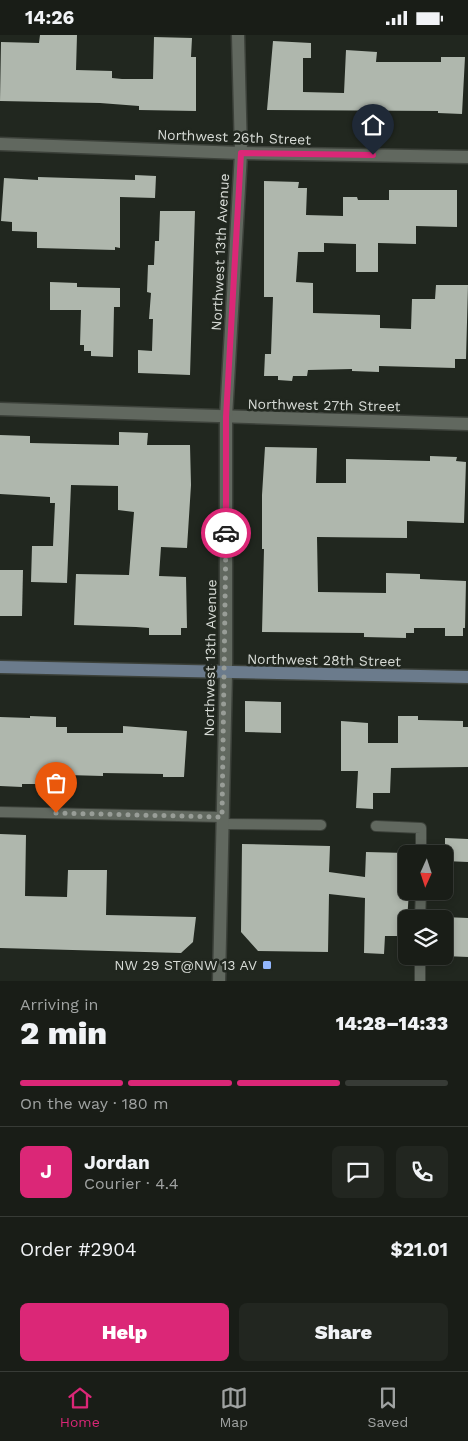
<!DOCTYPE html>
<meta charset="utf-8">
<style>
:root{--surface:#191d17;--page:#222620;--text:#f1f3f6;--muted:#9fa2a1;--line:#373b36;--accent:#db2777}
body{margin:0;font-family:"Work Sans",sans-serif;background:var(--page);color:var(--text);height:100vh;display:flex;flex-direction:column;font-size:19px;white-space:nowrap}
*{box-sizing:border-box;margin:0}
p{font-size:16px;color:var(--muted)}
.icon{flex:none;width:28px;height:28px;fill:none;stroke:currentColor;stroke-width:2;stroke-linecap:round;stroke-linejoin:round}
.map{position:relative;height:946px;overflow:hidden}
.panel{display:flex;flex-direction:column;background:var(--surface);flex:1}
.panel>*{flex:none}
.needle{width:32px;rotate:183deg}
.buttons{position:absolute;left:398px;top:810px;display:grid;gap:10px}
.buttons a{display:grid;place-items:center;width:55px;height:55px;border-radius:8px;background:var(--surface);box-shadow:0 2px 8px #0003,0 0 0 1px var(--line);font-size:25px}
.pin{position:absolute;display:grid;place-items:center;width:42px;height:42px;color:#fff;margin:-51px -21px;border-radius:50% 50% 50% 0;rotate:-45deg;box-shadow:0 0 5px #0007}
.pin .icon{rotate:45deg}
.courier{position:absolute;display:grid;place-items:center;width:50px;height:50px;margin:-25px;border:4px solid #db2777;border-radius:50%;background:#fff;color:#222;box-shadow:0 1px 6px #0007}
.overview em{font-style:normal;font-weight:800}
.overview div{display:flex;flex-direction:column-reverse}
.overview{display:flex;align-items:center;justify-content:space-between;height:85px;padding:0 20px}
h1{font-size:32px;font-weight:800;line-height:38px}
.bar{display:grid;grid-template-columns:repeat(4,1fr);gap:8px 5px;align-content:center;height:60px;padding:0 20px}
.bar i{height:6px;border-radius:4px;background:var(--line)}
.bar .on{background:var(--accent)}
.bar p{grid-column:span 4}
.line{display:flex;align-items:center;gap:12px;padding:0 20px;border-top:1px solid var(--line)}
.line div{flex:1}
.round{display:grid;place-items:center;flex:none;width:52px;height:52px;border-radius:8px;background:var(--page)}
.cta{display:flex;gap:10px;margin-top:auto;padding:10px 20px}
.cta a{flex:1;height:58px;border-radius:8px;background:var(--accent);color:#fff;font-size:20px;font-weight:800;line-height:58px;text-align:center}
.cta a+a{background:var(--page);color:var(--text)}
.status{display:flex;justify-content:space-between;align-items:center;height:35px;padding:0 25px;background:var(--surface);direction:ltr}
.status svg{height:14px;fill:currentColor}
.dock{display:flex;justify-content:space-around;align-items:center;height:70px;border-top:1px solid var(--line);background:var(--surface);font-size:14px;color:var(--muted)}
.dock a{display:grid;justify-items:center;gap:2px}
.dock .on{color:var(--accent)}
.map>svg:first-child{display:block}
</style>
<div class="status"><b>14:26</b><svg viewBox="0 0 49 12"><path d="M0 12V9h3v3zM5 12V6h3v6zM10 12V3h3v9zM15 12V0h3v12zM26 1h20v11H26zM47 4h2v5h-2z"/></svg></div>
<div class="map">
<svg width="468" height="946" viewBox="0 0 468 946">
<rect width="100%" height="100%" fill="#21271f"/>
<!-- building -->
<g fill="#afb7ad">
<path d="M40,0H77L76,35L112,36V43L122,44H153L154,2L192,3L191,22H196V76L139,75V71L100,68L0,66L1,7L39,8Z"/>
<path d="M273,6L311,8V23H303V57L344,58L346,15L377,17L376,27H441V22H465L462,79L438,78V76L267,75Z"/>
<path d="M135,140L156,141L155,163L120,162V213L115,212V215L37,213V197L12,196V187L1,186L4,143L38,145V142L135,145Z"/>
<path d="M264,146L299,147L298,153H307L306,180L343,181V162H357L358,165H389V155H457V192L416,191V209L378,208V237H356V209L324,208V217H298L296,247L313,248V278L380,280V293L411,294L412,264H435L436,250H468L466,324H455V333L379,331V337L352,336V334L308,335L307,341H293L292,346L278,345V341H264L265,319H271L273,262H264Z"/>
<path d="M160,176H195L190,340L138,338V315L152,316L153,284H149L151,258L147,257L148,230H154L155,206H159Z"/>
<path d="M50,247L77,248V252L120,253V272H114L113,322L91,321V316H84V310H80L81,275H50Z"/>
<path d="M119,397L148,398L147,410H190L191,450L187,513L161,512L159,541L186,542L187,593H181V600H149V593L136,592L74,590L76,539L129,540L134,477L118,475V451L71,450L67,548L31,547L32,511H53L55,468H50V462L0,459V400L30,401V408L119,410Z"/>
<path d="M265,412L317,413L316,448H346V424L430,426V421L457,422L456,426L466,427L464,488L407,486V503L317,502L318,557L386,558V538L420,539V544L466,546L465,593H463V601H445V593H414V598H406V603L364,602V598L262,597L264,514H262V460Z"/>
<path d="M0,535H23L22,581H0Z"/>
<path d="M245,666L281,667V698L245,697Z"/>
<path d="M30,681L56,682V692H67V698H123V691L187,696L184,742H163V739L103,738V741L67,740L66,749H22V752L0,751V682L30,683Z"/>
<path d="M398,681H418V685L463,686V692H468V732L391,733L390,758H373V774L356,773L358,736H341V686L368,688V708H398Z"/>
<path d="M0,799L26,800L25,861L67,862L68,835H107L106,880L196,882L193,907L181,918L0,913Z"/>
<path d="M445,803L468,804V827L445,826Z"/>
<path d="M242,809L330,811L329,837L365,842L366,817L406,818V856H409L406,901H385L384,919L364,918L365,863L329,859L328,917L258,916L241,897Z"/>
<path d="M444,882L468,883V922L444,921Z"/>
</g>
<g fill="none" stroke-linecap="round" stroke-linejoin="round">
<defs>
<g id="lane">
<path d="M0,777L222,782"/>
<path d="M222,789L321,790"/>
<path d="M376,791L421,793V819"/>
<path d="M420,884L421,856"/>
<path d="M420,946V921"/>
</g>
<g id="street">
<path d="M0,109L241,118L468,122"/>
<path d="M0,374L468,389"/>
<path d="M219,946L226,638V382L241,118L238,0"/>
</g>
<path id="secondary" d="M0,632L468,642"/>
</defs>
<!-- lane casing -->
<use href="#lane" stroke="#3c413a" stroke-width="12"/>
<!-- street casing -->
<use href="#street" stroke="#3c413a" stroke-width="15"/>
<!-- secondary casing -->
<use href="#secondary" stroke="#3c413a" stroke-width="15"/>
<!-- lane -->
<use href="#lane" stroke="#61685f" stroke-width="10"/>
<!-- street -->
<use href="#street" stroke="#61685f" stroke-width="12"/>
<!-- secondary -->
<use href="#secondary" stroke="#6b7b8c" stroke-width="12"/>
</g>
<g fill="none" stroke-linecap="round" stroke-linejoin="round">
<!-- done -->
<path stroke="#989d97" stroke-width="5" stroke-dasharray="0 9" d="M56,778L222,782L226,498"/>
<!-- route -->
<path stroke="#db2777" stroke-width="6" d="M226,498V382L241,118L373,120"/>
</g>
<!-- markers -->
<rect fill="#93b7fd" stroke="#21271f" stroke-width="2" x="262" y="925" width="10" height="10" rx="2.5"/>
<g text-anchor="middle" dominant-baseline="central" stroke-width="5" stroke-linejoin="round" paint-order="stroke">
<!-- street labels -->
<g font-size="14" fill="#d8dcd7" stroke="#21271f">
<text transform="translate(234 102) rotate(2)">Northwest 26th Street</text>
<text transform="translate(220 217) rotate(-87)">Northwest 13th Avenue</text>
<text transform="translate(324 370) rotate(1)">Northwest 27th Street</text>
<text transform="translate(210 623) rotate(-89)">Northwest 13th Avenue</text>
<text transform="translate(324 625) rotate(1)">Northwest 28th Street</text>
</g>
<!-- poi labels -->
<g font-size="14" fill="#d8dcd7" stroke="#21271f" text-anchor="end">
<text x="257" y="930">NW 29 ST@NW 13 AV</text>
</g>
</g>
</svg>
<div class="buttons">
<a><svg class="needle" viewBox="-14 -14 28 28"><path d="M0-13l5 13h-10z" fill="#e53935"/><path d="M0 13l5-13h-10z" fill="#9fa2a1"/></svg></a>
<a><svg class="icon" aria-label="layers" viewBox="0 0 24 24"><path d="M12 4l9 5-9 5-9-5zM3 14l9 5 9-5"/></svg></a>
</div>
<div class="pin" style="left:56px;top:778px;background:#ea580c"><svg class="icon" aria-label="bag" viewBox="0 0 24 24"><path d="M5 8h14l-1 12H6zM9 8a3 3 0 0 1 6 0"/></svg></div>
<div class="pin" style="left:373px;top:120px;background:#1f2937"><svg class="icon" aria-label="home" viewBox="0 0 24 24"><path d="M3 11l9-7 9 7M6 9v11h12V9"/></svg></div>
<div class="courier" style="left:226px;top:498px"><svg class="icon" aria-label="car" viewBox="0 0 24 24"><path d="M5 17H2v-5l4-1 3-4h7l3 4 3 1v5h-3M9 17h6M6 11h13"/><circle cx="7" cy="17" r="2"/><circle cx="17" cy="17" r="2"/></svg></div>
</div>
<section class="panel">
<div class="overview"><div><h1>2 min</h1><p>Arriving in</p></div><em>14:28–14:33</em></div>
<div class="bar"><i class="on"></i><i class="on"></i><i class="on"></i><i></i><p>On the way · 180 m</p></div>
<div class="line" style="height:90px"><b class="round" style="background:var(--accent);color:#fff">J</b><div><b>Jordan</b><p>Courier · 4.4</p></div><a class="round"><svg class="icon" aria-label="chat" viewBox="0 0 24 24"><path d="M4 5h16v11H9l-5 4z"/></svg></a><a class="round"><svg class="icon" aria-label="phone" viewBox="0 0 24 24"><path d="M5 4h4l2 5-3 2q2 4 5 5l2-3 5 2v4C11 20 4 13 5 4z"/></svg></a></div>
<div class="line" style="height:65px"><div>Order #2904</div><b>$21.01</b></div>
<div class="cta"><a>Help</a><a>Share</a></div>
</section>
<nav class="dock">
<a class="on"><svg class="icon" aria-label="home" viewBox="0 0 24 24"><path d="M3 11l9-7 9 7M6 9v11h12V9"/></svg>Home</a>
<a><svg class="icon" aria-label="map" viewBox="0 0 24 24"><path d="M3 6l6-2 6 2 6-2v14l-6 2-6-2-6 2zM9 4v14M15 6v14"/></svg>Map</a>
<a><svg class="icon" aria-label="saved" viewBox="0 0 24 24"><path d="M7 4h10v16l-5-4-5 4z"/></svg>Saved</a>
</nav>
